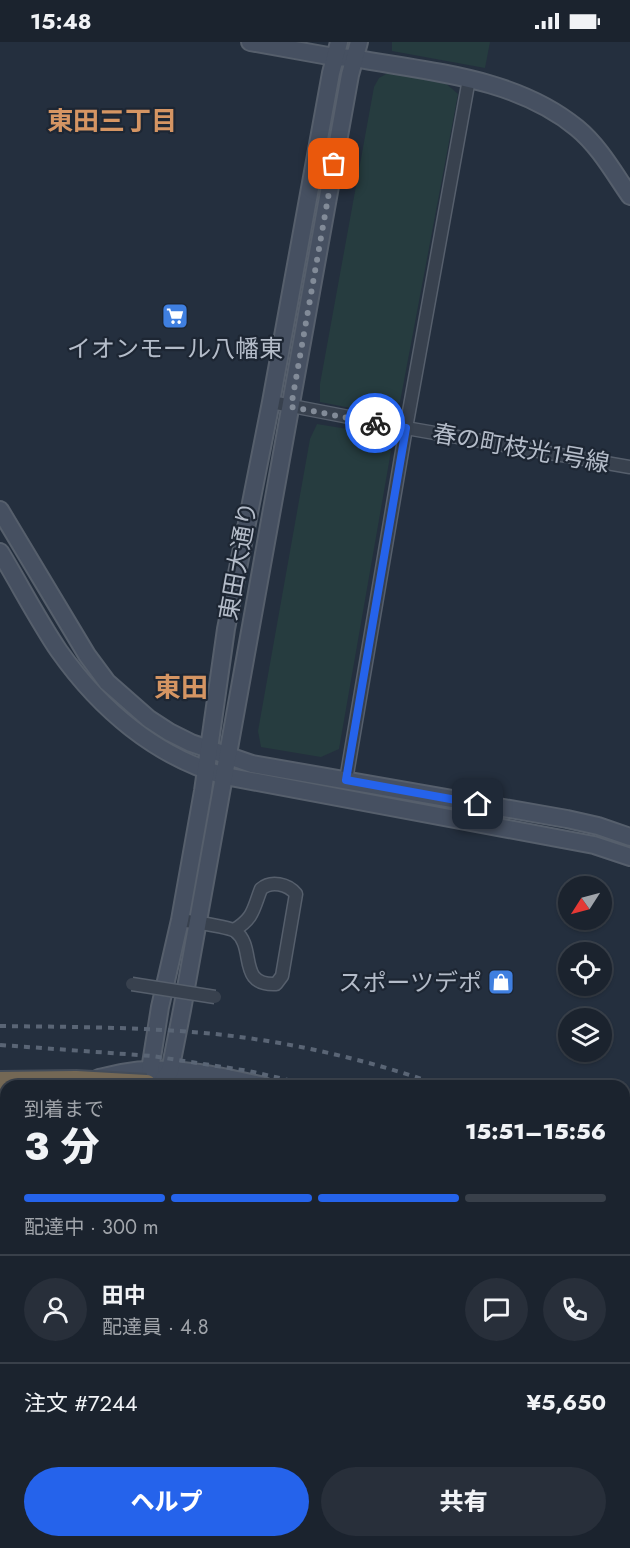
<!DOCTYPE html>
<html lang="ja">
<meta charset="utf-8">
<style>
:root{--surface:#1b232e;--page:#282f3a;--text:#f1f3f6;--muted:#a0a4aa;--line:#39404a;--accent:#2563eb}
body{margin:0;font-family:Jost,"Noto Sans JP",sans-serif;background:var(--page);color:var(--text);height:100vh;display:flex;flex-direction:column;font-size:22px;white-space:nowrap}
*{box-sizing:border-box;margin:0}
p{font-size:20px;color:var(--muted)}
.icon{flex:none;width:33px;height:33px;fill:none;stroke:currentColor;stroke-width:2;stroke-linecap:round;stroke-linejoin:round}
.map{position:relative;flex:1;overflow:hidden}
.panel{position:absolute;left:0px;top:1038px;width:630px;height:468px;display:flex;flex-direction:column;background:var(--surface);border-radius:18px 18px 0 0;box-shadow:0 2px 4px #0004,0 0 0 2px var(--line)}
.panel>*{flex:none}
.needle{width:39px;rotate:234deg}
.controls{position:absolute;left:558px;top:834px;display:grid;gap:12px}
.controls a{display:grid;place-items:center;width:54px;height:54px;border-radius:50%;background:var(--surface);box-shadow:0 2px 4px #0004,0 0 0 2px var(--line);font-size:30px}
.pin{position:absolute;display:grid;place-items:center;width:51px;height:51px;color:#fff;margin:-26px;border-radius:12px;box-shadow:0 3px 9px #0006}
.courier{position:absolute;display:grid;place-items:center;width:60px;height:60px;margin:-30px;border:4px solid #2563eb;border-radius:50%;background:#fff;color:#222;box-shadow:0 2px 8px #0007}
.head em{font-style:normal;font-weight:800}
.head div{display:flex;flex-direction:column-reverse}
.head{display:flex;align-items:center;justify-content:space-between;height:102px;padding:0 24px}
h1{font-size:39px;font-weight:800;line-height:45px}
.bar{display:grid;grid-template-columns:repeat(4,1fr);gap:9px 6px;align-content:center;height:72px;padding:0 24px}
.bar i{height:8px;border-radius:4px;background:var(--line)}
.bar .current{background:var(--accent)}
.bar p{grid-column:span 4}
.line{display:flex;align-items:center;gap:15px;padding:0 24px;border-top:2px solid var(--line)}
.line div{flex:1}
.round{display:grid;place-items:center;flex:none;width:63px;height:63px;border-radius:32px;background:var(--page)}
.cta{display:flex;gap:12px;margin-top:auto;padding:12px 24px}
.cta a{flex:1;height:69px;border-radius:36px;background:var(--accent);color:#fff;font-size:24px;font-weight:800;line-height:69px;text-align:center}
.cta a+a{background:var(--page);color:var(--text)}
.status{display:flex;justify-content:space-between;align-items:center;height:42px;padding:0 30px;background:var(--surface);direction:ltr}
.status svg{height:16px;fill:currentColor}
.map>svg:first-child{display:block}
</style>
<div class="status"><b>15:48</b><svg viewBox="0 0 49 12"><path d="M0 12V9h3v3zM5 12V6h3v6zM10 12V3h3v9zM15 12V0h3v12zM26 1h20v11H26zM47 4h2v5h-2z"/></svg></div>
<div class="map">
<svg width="630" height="1506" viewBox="0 0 630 1506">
<rect width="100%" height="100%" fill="#242f3e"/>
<!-- green -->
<g fill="#263c3f">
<path d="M392,0H490L485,26L392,9Z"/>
<path d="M388,31L444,40L458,52L400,360L382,372L320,360V342L374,45L379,36Z"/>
<path d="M317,382L378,392L391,409L339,707L321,715L261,705L258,689L310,397Z"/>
</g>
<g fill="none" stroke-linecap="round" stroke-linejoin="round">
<defs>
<g id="street">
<path d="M271,360L406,386L630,425"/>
<path d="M346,738L406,386L469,37"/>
<path d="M180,878C192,880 227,884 235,889C257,905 236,944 276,942L282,934L296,852C288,842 271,838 261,847C253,867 254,876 234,888"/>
<path d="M0,1180L6,1169"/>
<path d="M0,1205L6,1211"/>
<path d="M0,1399L6,1410"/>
<path d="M624,1439L630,1449"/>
<path d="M51,1500L54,1506"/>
<path d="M165,1500L169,1506"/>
<path d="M331,1500L334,1506"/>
</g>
<g id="secondary">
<path d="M250,0L334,15L353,16C429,30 515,35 577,86C599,104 614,131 630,154"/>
<path d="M0,468L87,613L107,640L149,677L169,690L191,701L252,722L567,777L598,784L630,795"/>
<path d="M0,510C20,543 38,578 59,609C100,667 156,715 225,734L594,803L630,815"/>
<path d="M99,1036C116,1032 132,1028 150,1028C188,1026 228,1036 264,1044"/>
<path d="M155,1044L150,1028L160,965L180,878L203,749L226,587L271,360L331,31L339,0"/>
<path d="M159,1044L170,1029L182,968L350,33L359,0"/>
<path d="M0,1054L6,1055"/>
<path d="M624,1221L630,1223"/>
</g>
<path id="highway" d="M624,1187H630"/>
</defs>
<!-- street casing -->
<use href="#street" stroke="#565f6c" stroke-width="15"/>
<!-- secondary casing -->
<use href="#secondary" stroke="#565f6c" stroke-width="20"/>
<!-- highway casing -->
<use href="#highway" stroke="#434c59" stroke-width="26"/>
<!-- street -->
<use href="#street" stroke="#38414e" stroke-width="12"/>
<!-- secondary -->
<use href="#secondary" stroke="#465061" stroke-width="16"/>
<!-- highway -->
<use href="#highway" stroke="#746855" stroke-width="22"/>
<!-- rail -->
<g stroke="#5a6575" stroke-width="4" stroke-dasharray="6 6" stroke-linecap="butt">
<path d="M0,984C72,985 144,985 215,992C292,1000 369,1018 442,1044"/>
<path d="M0,1003L152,1014L249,1029L314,1044"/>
<path d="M624,1123L630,1126"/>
<path d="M0,1133L6,1138"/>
<path d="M624,1147L630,1149"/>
<path d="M624,1420L630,1430"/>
<path d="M0,1429L6,1441"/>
<path d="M0,1444L6,1457"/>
<path d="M0,1472L6,1484"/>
<path d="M10,1500L15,1506"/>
<path d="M33,1500L36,1506"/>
<path d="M291,1500L295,1506"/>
</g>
<defs>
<path id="street-bridge" d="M132,942L215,955"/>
<path id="highway-bridge" d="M0,1041L76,1040L146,1044"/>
</defs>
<!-- street-bridge casing -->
<use href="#street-bridge" stroke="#565f6c" stroke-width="15" stroke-linecap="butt"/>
<!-- highway-bridge casing -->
<use href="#highway-bridge" stroke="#434c59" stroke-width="26" stroke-linecap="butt"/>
<!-- street-bridge -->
<use href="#street-bridge" stroke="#38414e" stroke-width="12"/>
<!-- highway-bridge -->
<use href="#highway-bridge" stroke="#746855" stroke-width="22"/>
</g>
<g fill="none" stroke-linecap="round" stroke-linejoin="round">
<!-- done -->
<path stroke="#828b98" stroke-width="6" stroke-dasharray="0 10.8" d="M334,122L291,365L375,381"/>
<!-- route -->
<path stroke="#2563eb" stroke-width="8" d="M375,381L406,386L346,738L478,762"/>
</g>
<!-- icons -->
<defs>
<symbol id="supermarket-square" viewBox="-11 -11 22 22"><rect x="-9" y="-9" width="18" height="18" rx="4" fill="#3f7fe0" stroke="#1d2633"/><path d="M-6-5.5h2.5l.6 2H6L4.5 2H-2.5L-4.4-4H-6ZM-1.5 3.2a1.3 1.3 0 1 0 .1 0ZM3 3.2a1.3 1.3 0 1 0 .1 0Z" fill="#fff"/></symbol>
<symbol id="shop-square" viewBox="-11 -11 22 22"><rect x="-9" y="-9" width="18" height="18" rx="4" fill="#3f7fe0" stroke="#1d2633"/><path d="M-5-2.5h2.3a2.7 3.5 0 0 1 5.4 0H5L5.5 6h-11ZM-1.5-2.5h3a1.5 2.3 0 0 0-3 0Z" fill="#fff"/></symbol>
</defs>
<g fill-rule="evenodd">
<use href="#supermarket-square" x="160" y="259" width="30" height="30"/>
<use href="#shop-square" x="486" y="925" width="30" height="30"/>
</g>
<g text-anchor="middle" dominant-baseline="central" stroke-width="4.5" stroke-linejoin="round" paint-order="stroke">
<!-- poi labels -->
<g font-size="24" fill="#b4bcc9" stroke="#1d2633">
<text x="175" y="306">イオンモール八幡東</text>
<text x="482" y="940" text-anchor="end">スポーツデポ</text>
</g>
<!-- street labels -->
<g font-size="24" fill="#b4bcc9" stroke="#1d2633">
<text transform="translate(521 406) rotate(10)">春の町枝光1号線</text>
<text transform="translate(238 519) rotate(-80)">東田大通り</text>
</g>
<!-- neighbourhood labels -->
<g font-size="26" font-weight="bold" fill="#d59563" stroke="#1d2633">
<text x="112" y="79">東田三丁目</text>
</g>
<!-- quarter labels -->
<g font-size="27" font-weight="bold" fill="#d59563" stroke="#1d2633">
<text x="181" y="645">東田</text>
</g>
</g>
</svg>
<div class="controls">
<a><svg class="needle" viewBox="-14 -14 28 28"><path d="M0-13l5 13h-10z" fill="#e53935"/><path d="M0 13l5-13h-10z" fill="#a0a4aa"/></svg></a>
<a><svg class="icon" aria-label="locate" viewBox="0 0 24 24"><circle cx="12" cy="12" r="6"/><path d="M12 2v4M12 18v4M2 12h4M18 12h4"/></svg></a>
<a><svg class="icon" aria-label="layers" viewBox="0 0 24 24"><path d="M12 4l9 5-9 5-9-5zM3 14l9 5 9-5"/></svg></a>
</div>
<div class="pin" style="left:334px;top:122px;background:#ea580c"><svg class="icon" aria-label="bag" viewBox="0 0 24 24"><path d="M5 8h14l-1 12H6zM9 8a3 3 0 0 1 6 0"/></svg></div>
<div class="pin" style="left:478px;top:762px;background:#1f2937"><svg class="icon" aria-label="home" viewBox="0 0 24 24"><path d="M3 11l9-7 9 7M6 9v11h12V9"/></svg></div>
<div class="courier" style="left:375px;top:381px"><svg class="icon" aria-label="bike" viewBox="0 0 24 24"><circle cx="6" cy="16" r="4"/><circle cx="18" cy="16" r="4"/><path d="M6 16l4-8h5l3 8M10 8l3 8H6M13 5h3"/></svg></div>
<section class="panel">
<div class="head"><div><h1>3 分</h1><p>到着まで</p></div><em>15:51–15:56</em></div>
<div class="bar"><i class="current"></i><i class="current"></i><i class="current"></i><i></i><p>配達中 · 300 m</p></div>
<div class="line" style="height:108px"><a class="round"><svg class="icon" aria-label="person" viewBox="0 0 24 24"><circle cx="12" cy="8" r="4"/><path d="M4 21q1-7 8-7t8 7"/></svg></a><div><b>田中</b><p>配達員 · 4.8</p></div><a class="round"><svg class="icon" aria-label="chat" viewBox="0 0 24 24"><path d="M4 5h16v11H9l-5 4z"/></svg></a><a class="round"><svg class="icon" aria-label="phone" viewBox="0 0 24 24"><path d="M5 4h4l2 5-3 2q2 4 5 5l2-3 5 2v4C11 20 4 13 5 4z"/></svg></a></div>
<div class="line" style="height:78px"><div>注文 #7244</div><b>¥5,650</b></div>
<div class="cta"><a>ヘルプ</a><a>共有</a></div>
</section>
</div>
